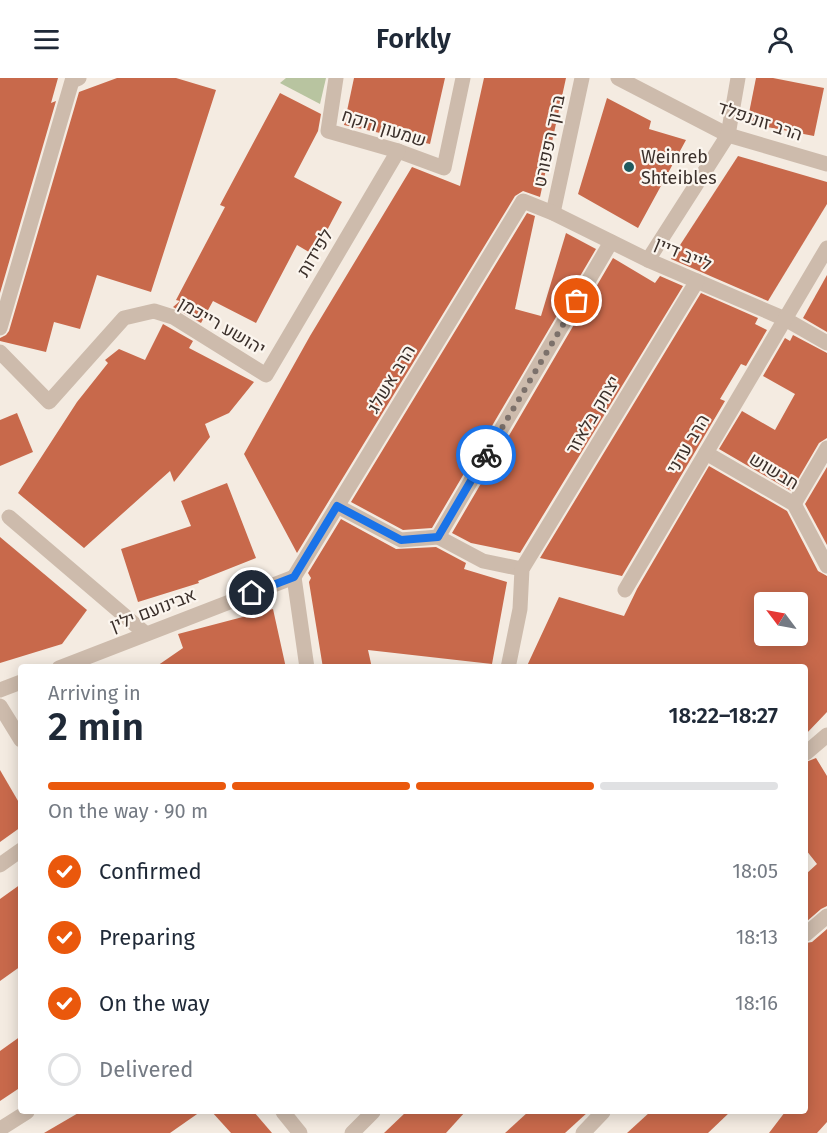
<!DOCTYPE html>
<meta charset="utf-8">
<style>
:root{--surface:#fff;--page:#f6f6f7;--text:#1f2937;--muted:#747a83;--line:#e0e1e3;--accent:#ea580c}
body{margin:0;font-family:"Fira Sans",Heebo,sans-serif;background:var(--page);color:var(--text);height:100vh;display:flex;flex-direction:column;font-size:22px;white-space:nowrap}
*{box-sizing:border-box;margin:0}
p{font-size:20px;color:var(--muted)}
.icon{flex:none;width:33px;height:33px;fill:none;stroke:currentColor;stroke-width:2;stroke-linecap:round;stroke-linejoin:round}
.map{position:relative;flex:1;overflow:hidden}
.details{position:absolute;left:18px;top:586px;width:790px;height:450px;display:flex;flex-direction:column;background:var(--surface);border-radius:6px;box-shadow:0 3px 15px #0003}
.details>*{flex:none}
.needle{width:39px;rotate:302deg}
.controls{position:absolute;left:754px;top:514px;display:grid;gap:12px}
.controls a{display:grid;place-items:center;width:54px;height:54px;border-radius:6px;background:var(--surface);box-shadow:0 3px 15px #0003;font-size:30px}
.pin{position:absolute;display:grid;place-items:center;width:51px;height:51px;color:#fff;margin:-26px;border:3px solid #fff;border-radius:50%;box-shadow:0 2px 6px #0007}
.courier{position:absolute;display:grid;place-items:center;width:60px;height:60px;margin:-30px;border:4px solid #1a73e8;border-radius:50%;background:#fff;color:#222;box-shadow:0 2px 8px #0007}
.head em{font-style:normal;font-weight:600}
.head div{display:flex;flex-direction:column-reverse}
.head{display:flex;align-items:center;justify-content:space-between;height:102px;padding:0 30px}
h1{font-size:39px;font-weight:600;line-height:45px}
.bar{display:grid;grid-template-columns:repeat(4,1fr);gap:9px 6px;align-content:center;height:72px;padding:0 30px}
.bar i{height:8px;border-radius:4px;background:var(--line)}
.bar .active{background:var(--accent)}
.bar p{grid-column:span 4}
ol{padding:0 30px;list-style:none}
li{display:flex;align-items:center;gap:18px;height:66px}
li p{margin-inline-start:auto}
li .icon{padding:6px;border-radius:50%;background:var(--accent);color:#fff;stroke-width:4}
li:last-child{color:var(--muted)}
li i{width:33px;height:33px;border:3px solid var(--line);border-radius:50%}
header{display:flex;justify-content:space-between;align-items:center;height:78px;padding:0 30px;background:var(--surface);font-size:27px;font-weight:600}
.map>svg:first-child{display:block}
</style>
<header><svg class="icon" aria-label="menu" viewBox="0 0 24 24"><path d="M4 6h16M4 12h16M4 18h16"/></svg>Forkly<svg class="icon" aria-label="person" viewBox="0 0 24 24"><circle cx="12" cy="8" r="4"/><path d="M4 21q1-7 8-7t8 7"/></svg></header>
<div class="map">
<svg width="827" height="1055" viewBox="0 0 827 1055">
<rect width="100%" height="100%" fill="#f4ebe1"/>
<!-- green -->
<path fill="#b8c4a0" d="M286,0H326L320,26L280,5Z"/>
<!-- building -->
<g fill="#c8694b" fill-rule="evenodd">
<path d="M0,0H58L51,25L56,23L0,215Z"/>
<path d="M117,0H176L216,12L151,214L97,197L80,251L54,244L46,274L0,263V260L6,257L9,253L79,14Z"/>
<path d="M354,0H445L430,66L344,47Z"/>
<path d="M484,0H566L540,119L523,113L515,118L297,475L244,376L310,258L412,89L460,108Z"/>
<path d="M756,0H773L824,10L814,58L747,45Z"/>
<path d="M280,15L321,36L318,53L294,99L342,124L314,177L297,167L256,245L213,223L201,245L173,229L180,223L176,222L225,129L220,127Z"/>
<path d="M607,20L651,43L649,51L686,62L638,150L578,116Z"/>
<path d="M738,78L827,104V126L768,223L671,181Z"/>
<path d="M527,135L535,138L515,231L541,238L566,155L596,171L432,450L403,452L351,424Z"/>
<path d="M613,180L655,205L660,198L683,208L520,475L471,465L452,455Z"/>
<path d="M827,197V254L803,240Z"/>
<path d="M701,215L758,240L755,246L767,252L746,288L741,286L720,321L725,323L622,498L540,480Z"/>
<path d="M163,246L193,263L189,270L254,304L229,335L205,346L210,359L174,404L170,393L84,470L18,415L77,324L108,285L105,282L119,271L145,282Z"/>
<path d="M793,257L827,275V360L819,365L791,413L719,371L742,333L775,352L795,316L763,298L785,260L790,263Z"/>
<path d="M17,335L33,374L0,388V342Z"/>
<path d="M709,388L787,433L818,493L827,498V634L806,656V590H526L559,519L624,538L637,511ZM765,525H798V558H765Z"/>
<path d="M827,389V467L805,426Z"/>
<path d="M227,405L256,480L198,503L199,505L138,524L121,471L191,448L181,423Z"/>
<path d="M341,441L396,471L436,469L466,485L464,491L507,504L492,586L368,572L372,590H323L309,504L311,500L308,495Z"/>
<path d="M0,459L87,532L62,566L0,585Z"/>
<path d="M273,531L286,590H154L183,570L178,556Z"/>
<path d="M816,680L827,698V828L821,831L806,844V796L817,786L806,772V684Z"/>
<path d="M0,692L21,728V749L0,764Z"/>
<path d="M21,806V888L0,903V821Z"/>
<path d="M827,851V1044L817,1055H769L785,1034H806V865L812,864Z"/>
<path d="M21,958V1009L0,1023V973Z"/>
<path d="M80,1034H200L170,1055H44Z"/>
<path d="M212,1034H254L272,1055H231Z"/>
<path d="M406,1034H465L446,1055H384Z"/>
<path d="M528,1034H588L565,1055H505Z"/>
<path d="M650,1034H730L708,1055H627Z"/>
</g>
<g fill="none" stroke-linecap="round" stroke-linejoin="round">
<!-- minor -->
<g stroke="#cdbbac" stroke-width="15">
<path d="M336,0L328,53L398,73L444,90L463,0"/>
<path d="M618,0L728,57L827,86"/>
<path d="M553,135L582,0"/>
<path d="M648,182L728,57L738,0"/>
<path d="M0,250L72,3L79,0"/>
<path d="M0,274L49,324L124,240L154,233L173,239L266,297L398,73"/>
<path d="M706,375L794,426L827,488"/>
<path d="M794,426L827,370"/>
<path d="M337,428L401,462L438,459L483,483L522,491"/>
<path d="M9,439L146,556"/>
<path d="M438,459L611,164"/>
<path d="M294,499L523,123L553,135L648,182L785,241L827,265"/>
<path d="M294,499L307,590"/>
<path d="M625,512L827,170"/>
<path d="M59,590L294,499"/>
<path d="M508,590L520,531L522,491L697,203"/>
<path d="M0,612L21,604"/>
<path d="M0,628L21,662"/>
<path d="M806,675L827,657"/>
<path d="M0,787L21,772"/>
<path d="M806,856L827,838"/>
<path d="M283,1034L300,1055"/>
<path d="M0,1051L27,1034"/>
<path d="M352,1055L373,1034"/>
<path d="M583,1055L603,1034"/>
</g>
</g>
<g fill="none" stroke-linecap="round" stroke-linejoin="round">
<!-- done -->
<path stroke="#7c716b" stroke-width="6" stroke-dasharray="0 10.8" d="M486,377L577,223"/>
<!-- route -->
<path stroke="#1a73e8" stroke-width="8" d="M252,515L294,499L337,428L401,462L438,459L486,377"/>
</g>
<!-- markers -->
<circle fill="#1f5a5e" stroke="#fbf5ee" stroke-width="2" cx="629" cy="89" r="6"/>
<g text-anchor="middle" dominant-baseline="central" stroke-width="4.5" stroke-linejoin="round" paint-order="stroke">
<!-- street labels -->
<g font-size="18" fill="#3b302b" stroke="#fbf5ee">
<text transform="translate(760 43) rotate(19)">הרב זוננפלד</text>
<text transform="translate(384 50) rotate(18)">שמעון רוקח</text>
<text transform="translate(549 63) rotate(-78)">ברוך רפפורט</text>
<text transform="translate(315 175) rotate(-59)">לפידות</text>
<text transform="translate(683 176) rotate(23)">לייב דיין</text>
<text transform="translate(222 248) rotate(30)">יהושע רייכמן</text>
<text transform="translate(391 301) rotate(-59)">הרב אשלג</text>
<text transform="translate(593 337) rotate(-59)">יצחק בלאזר</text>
<text transform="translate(688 366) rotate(-59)">הרב עדני</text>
<text transform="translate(774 393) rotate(31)">חבשוש</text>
<text transform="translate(153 532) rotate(-21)">אבינועם ילין</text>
</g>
<!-- poi labels -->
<g font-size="18" fill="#3b302b" stroke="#fbf5ee" text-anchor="start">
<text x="641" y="79">Weinreb<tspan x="641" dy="21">Shteibles</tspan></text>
</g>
</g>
</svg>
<div class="controls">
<a><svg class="needle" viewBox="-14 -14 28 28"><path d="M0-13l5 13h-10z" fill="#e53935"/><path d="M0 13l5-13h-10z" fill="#747a83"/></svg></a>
</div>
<div class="pin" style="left:577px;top:223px;background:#ea580c"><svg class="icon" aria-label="bag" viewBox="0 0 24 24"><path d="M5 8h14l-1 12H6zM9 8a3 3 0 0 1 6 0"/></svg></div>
<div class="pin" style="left:252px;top:515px;background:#1f2937"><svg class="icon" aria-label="home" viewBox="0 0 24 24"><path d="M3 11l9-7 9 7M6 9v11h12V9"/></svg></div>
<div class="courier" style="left:486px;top:377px"><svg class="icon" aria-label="bike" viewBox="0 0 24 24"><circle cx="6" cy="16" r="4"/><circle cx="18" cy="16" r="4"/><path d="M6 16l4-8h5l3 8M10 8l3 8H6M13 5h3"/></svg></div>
<section class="details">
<div class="head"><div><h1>2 min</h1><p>Arriving in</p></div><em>18:22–18:27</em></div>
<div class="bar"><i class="active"></i><i class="active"></i><i class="active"></i><i></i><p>On the way · 90 m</p></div>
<ol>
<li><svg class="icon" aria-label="check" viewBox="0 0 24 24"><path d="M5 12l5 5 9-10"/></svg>Confirmed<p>18:05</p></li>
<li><svg class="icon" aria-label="check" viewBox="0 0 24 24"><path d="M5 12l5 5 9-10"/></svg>Preparing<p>18:13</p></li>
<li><svg class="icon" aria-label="check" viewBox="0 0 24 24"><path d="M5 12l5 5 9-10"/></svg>On the way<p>18:16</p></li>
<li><i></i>Delivered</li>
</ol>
</section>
</div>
